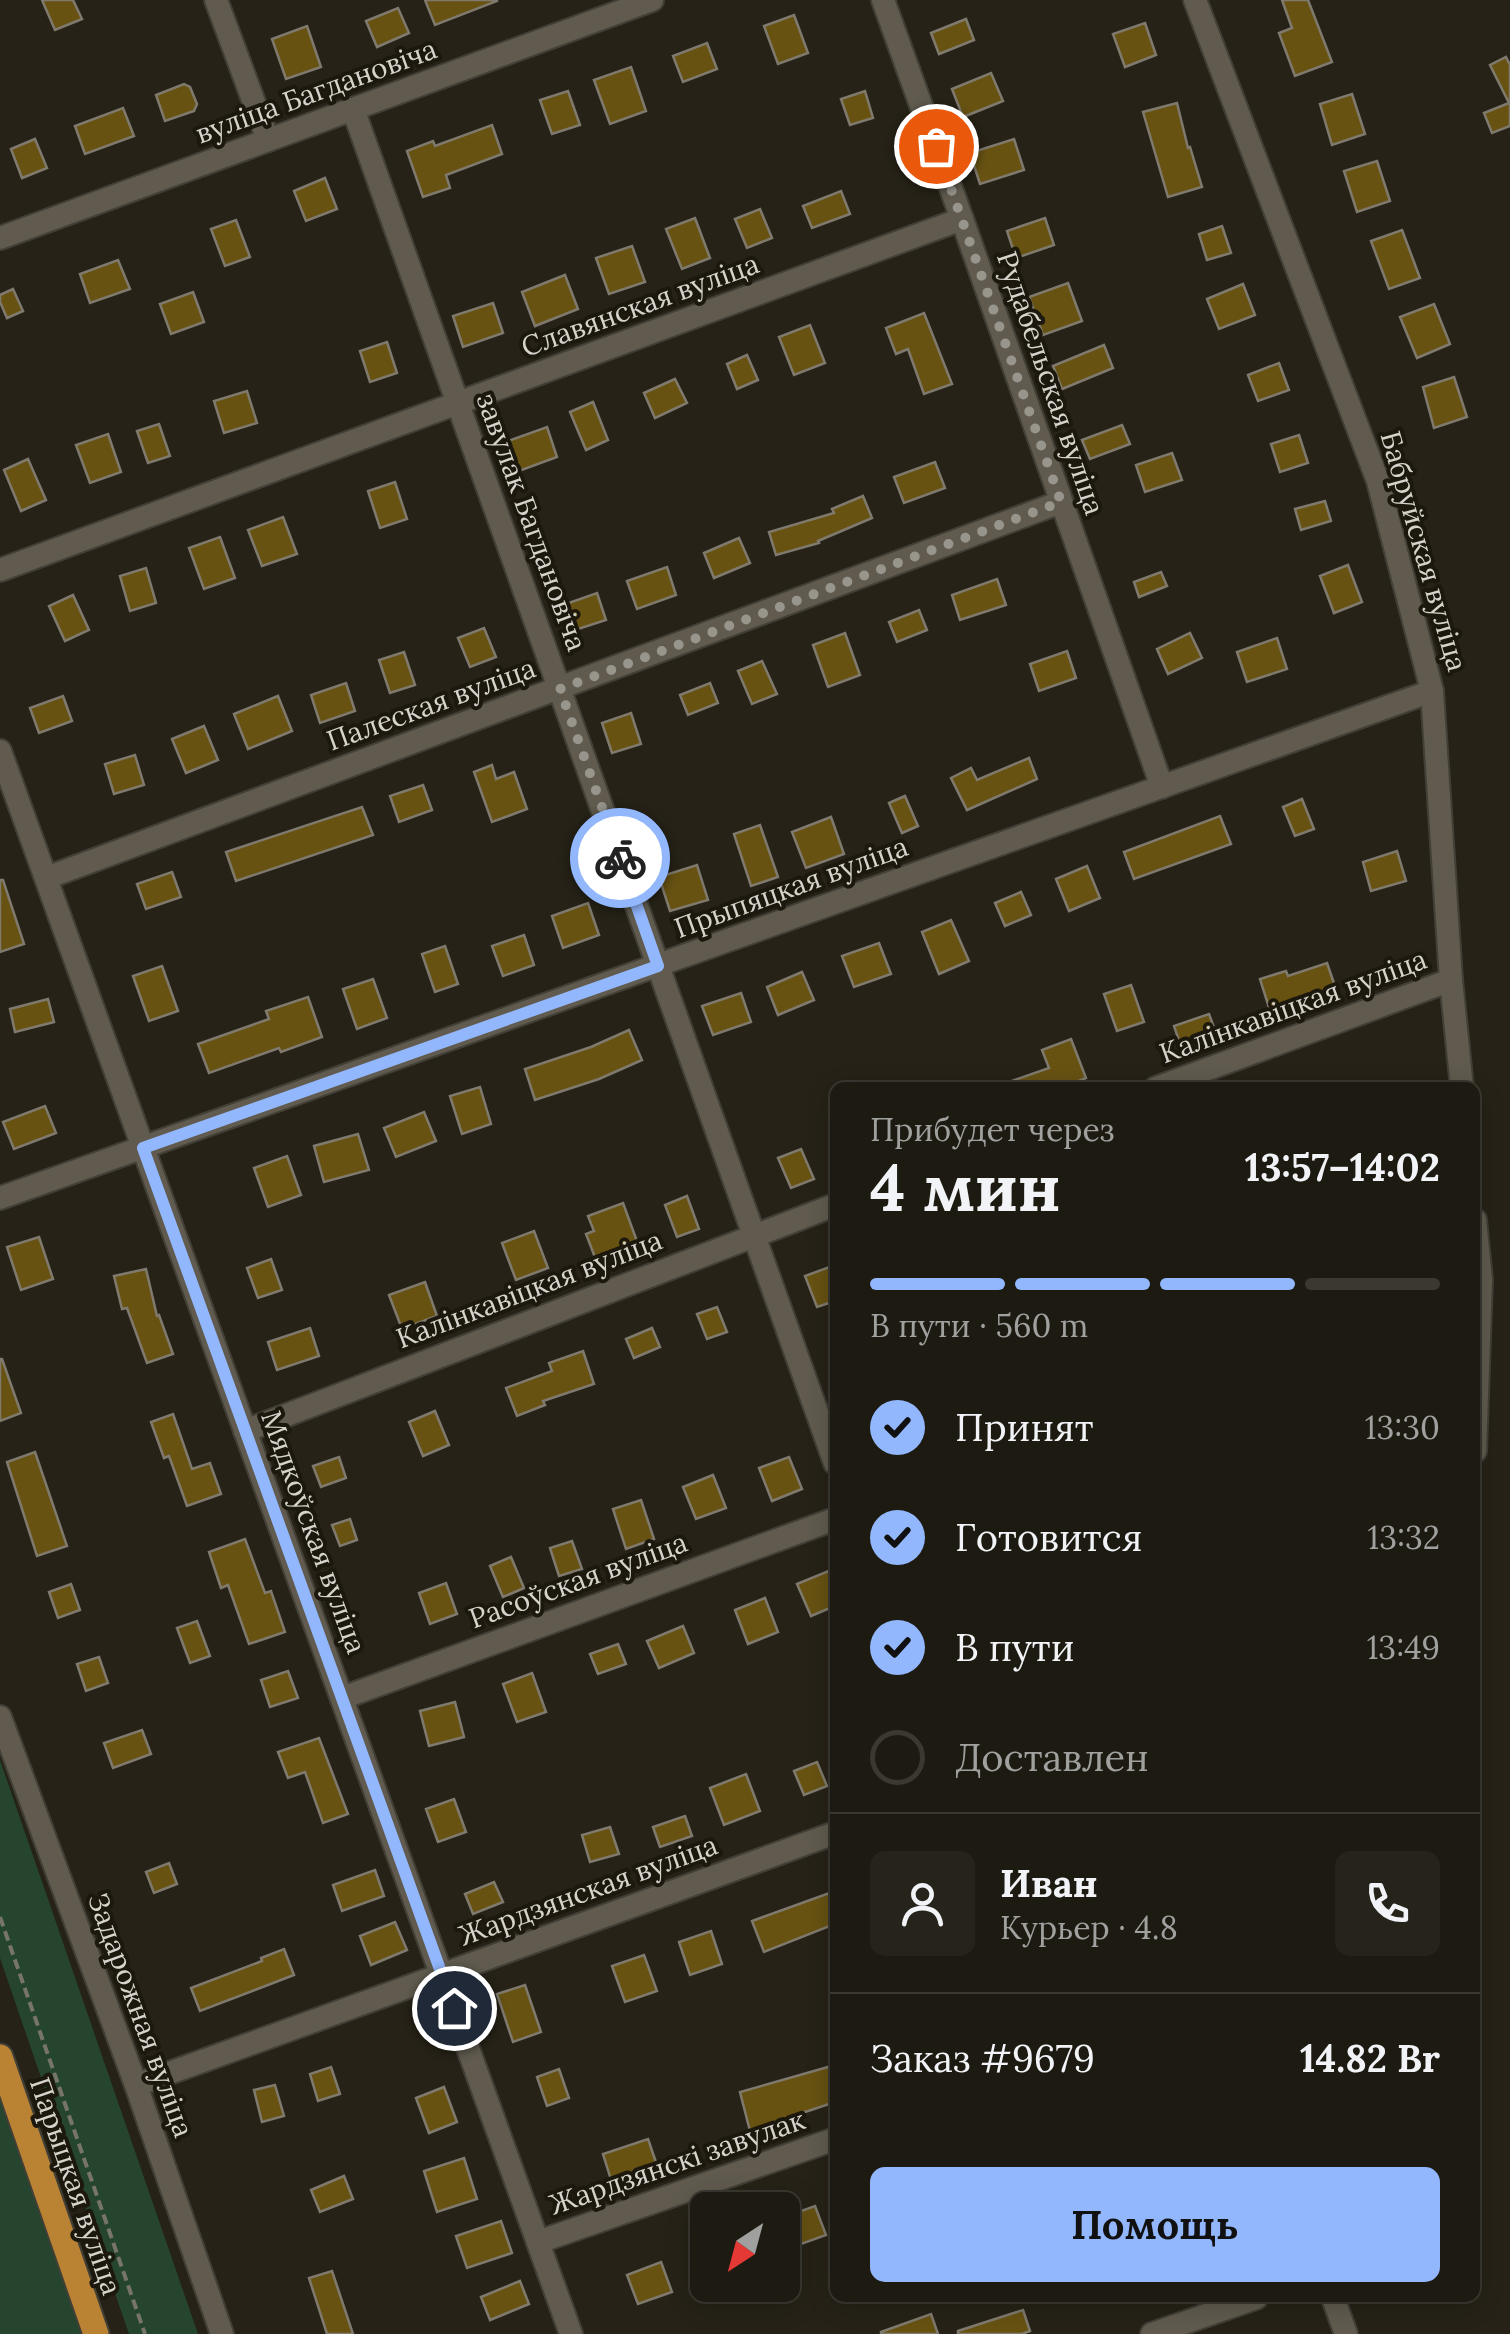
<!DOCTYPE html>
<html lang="ru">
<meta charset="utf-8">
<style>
:root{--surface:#1c1a11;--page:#25231a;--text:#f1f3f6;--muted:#a0a19f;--line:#3a3831;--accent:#92b7fd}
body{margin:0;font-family:Lora,serif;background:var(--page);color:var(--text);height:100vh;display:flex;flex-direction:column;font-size:38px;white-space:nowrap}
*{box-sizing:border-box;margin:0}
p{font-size:32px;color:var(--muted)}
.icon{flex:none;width:55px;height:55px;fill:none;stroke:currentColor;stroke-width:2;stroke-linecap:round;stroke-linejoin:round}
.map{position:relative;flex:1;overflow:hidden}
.panel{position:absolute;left:830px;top:1082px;width:650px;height:1220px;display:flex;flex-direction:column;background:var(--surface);border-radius:15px;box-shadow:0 5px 25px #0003,0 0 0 2px var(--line)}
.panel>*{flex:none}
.needle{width:65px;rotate:216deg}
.tools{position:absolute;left:690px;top:2192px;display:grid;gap:20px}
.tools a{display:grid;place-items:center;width:110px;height:110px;border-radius:15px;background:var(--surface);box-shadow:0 5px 25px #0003,0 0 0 2px var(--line);font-size:50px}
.pin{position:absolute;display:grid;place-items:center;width:85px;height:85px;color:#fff;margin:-42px;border:5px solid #fff;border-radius:50%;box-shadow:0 2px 10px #0007}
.courier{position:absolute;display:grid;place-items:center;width:100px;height:100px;margin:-50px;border:8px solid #92b7fd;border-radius:50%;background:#fff;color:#222;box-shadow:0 2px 12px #0007}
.overview em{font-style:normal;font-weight:800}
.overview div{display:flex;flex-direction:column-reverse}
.overview{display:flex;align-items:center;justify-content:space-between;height:170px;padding:0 40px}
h1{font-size:65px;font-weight:800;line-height:75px}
.bar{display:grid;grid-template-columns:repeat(4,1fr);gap:15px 10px;align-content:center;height:120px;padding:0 40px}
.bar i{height:12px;border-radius:8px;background:var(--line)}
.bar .on{background:var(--accent)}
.bar p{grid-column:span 4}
.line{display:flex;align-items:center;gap:25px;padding:0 40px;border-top:2px solid var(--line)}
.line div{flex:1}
.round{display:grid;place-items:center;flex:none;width:105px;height:105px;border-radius:15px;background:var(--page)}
ol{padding:0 40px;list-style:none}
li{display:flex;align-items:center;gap:30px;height:110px}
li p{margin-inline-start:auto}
li .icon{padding:10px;border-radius:50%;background:var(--accent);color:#111;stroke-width:4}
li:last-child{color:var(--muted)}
li i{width:55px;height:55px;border:5px solid var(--line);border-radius:50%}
.primary-button{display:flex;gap:20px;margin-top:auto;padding:20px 40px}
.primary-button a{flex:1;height:115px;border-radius:15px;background:var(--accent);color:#111;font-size:40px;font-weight:800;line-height:115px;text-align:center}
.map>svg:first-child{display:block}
</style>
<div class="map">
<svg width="1510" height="2334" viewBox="0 0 1510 2334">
<rect width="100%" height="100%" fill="#262217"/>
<!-- green -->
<g fill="#25452e">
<path d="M0,1760L198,2334H129L0,1958Z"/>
<path d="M0,2093L83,2334H0Z"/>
</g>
<!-- building -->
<g fill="#675212" stroke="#7f7a6d" stroke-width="2.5">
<path d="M42,0H73L82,19L55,30Z"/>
<path d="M425,0H497V1L435,25Z"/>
<path d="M1282,0H1308L1332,62L1295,76L1279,33L1292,28Z"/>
<path d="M398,8L409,33L377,47L366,21Z"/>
<path d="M794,15L808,53L778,64L764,26Z"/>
<path d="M966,19L974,40L939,54L931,33Z"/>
<path d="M1145,23L1156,55L1125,67L1113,34Z"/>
<path d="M307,26L321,67L286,79L272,39Z"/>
<path d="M707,43L717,69L683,82L673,56Z"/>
<path d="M1506,57L1510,65V126L1492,133L1484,113L1509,103L1490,65Z"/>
<path d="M631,67L646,111L610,124L594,80Z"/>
<path d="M991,73L1003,101L963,117L952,89Z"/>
<path d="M184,84L190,87L197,104L194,111L165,121L156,95Z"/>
<path d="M568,91L580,125L552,134L540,100Z"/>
<path d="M865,91L873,118L850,125L841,99Z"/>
<path d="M1352,94L1365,134L1332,145L1320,104Z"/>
<path d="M1177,103L1188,148L1190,147L1202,187L1168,197L1143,112Z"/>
<path d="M123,108L134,136L85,154L75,126Z"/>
<path d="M492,125L502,154L446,175L450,188L423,197L407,151L433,141L435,146Z"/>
<path d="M35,139L47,168L22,178L11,149Z"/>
<path d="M1014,139L1024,170L980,184L970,153Z"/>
<path d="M1377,161L1390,201L1357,212L1344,171Z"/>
<path d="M325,178L337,209L306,221L294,191Z"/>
<path d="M841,191L850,214L812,228L803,206Z"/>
<path d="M760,209L772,238L747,248L735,219Z"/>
<path d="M695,218L710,258L682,269L666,229Z"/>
<path d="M1045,218L1054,245L1016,258L1007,231Z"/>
<path d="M236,220L250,257L225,266L211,229Z"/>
<path d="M1222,226L1231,253L1207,260L1199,234Z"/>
<path d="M1402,230L1420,278L1389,289L1371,241Z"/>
<path d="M632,246L645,282L609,294L596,258Z"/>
<path d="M118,260L130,289L90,303L80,274Z"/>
<path d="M565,275L578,309L535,326L522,292Z"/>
<path d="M1068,283L1082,321L1043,335L1029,297Z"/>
<path d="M1243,284L1255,315L1219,329L1207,299Z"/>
<path d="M13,289L23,311L7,318L0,302V295Z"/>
<path d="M193,292L204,322L171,334L160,304Z"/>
<path d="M493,303L503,333L463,347L453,316Z"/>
<path d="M1434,304L1450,344L1417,358L1400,317Z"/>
<path d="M924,313L952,384L924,394L908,349L896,354L886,328Z"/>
<path d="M810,325L825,363L794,375L779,337Z"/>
<path d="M387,342L397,373L370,382L360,351Z"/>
<path d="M1104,345L1113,368L1062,389L1053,366Z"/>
<path d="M747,355L758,380L737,389L727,364Z"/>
<path d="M1279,363L1289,390L1258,401L1248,375Z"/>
<path d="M1454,377L1467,417L1434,428L1423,387Z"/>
<path d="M675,379L687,403L655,418L644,393Z"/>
<path d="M247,391L257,423L224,433L214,401Z"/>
<path d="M593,402L608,440L586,450L570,412Z"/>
<path d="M159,424L170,456L148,463L137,431Z"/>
<path d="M1122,425L1130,444L1090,459L1082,440Z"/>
<path d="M547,427L557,457L519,471L508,441Z"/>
<path d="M108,434L121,472L90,483L76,445Z"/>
<path d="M1299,435L1308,463L1280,472L1271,444Z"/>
<path d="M1172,453L1182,480L1145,492L1136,465Z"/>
<path d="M28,459L46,500L21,511L4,470Z"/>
<path d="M935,462L945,488L904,503L894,477Z"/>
<path d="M395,482L407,519L380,528L368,491Z"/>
<path d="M863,496L872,518L818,541L819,543L776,555L769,532L834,513L832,509Z"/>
<path d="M1325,501L1331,521L1301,530L1295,509Z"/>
<path d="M283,517L297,554L262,566L248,530Z"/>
<path d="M220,537L235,578L204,589L189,548Z"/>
<path d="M739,538L750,563L714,578L704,553Z"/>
<path d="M1348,565L1362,602L1334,613L1320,576Z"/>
<path d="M667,567L676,595L637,609L627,581Z"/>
<path d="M146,568L156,603L130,611L120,576Z"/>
<path d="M1161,572L1167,586L1139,597L1134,582Z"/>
<path d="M997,579L1006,605L960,620L952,595Z"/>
<path d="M597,593L606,620L569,632L560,606Z"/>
<path d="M73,595L89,630L65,641L49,606Z"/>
<path d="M919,610L927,630L897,642L889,622Z"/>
<path d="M484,628L496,657L470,667L458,638Z"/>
<path d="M845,633L860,675L828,687L813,645Z"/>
<path d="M1190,633L1202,658L1168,674L1157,649Z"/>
<path d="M1277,638L1287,669L1247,682L1237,652Z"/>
<path d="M1067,651L1076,678L1039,691L1030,664Z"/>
<path d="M404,652L415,685L390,693L379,660Z"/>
<path d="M762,661L777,694L752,704L738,671Z"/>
<path d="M346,683L355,711L320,723L311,695Z"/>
<path d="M710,683L718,703L688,715L680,695Z"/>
<path d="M63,696L72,721L39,733L30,708Z"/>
<path d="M278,696L292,731L248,749L234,714Z"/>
<path d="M631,713L641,744L612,753L602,723Z"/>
<path d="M204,726L218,760L186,773L172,739Z"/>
<path d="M135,755L144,785L114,794L105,764Z"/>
<path d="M1029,758L1037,779L967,810L951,778L971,768L977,780Z"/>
<path d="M492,765L496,779L514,772L527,809L492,822L474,772Z"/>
<path d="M423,785L432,810L399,822L390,796Z"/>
<path d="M905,796L918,826L902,833L889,803Z"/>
<path d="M1302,799L1314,829L1295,836L1283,807Z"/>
<path d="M362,807L373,835L236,881L226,852Z"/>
<path d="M1220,816L1231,844L1134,879L1124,852Z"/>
<path d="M831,817L844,854L806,868L792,832Z"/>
<path d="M760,825L778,877L751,886L734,834Z"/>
<path d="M1397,851L1406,881L1371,891L1363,862Z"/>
<path d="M697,865L708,900L670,911L659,877Z"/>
<path d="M1087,866L1100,898L1069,911L1056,879Z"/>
<path d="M172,872L181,897L146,909L137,884Z"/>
<path d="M0,880H3L24,944L0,952Z"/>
<path d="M1021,892L1031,915L1005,926L995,903Z"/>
<path d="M588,903L599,935L563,948L552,916Z"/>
<path d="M951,920L969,961L939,974L922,932Z"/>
<path d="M524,935L534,965L503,976L492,946Z"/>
<path d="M879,943L891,974L854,987L842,956Z"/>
<path d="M445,946L458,984L435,992L422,954Z"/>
<path d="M1327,963L1336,989L1296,1001L1297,1005L1271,1014L1260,979L1286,971L1288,976Z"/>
<path d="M162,966L178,1011L149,1021L133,976Z"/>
<path d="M802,972L814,1000L778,1015L767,987Z"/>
<path d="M373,979L387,1018L357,1029L343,989Z"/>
<path d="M1131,985L1144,1022L1117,1031L1104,994Z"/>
<path d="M741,993L751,1022L713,1035L702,1006Z"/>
<path d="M308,997L322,1037L281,1052L279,1048L209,1073L198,1044L269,1019L266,1011Z"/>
<path d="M48,999L54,1022L15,1032L10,1009Z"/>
<path d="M1209,1014L1218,1038L1182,1050L1174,1026Z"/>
<path d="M629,1030L642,1060L599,1079L535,1100L525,1069L591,1047Z"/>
<path d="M1071,1039L1086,1078L1062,1088H1001L1000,1085L1049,1068L1042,1050Z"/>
<path d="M480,1087L491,1124L462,1134L450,1096Z"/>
<path d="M45,1106L56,1133L14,1149L3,1122Z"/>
<path d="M424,1112L436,1141L396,1157L384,1128Z"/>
<path d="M358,1134L369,1170L324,1182L314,1146Z"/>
<path d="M801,1149L814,1179L791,1188L778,1158Z"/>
<path d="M287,1156L301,1195L268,1207L254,1168Z"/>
<path d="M687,1196L699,1229L677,1237L665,1205Z"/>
<path d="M623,1203L638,1244L596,1260L586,1234L594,1231L588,1216Z"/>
<path d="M534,1231L548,1268L516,1280L502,1243Z"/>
<path d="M39,1237L53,1279L21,1290L7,1247Z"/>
<path d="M271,1259L282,1290L258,1298L247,1268Z"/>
<path d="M835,1265V1301L817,1307L805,1276Z"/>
<path d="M146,1269L157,1316L159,1315L173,1354L147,1363L127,1308L122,1309L114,1276Z"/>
<path d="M425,1282L437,1316L402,1329L389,1295Z"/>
<path d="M717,1307L727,1332L707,1339L697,1314Z"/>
<path d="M310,1328L319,1356L277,1370L268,1342Z"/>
<path d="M652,1328L660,1347L634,1358L626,1339Z"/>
<path d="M583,1351L594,1384L543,1401L545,1405L517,1416L506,1388L552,1371L549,1363Z"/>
<path d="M0,1359H2L21,1413L0,1421Z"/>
<path d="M435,1411L449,1445L423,1456L409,1422Z"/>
<path d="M173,1414L192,1469L210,1463L221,1494L187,1506L169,1456L164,1458L151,1422Z"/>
<path d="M35,1452L67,1546L37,1556L7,1462Z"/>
<path d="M339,1457L346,1478L321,1487L313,1466Z"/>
<path d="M789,1457L802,1489L772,1501L759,1468Z"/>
<path d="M713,1475L726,1508L696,1519L683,1487Z"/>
<path d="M641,1500L654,1539L626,1549L613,1509Z"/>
<path d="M350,1519L357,1540L340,1546L332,1525Z"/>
<path d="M245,1539L265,1593L271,1591L285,1632L249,1644L228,1585L221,1588L209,1552Z"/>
<path d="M572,1541L582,1569L559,1576L550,1548Z"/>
<path d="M511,1557L524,1588L503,1597L490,1566Z"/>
<path d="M831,1570L835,1578V1606L811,1616L797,1584Z"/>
<path d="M446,1583L457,1614L430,1624L419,1593Z"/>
<path d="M71,1584L80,1610L58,1618L49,1592Z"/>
<path d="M765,1598L778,1632L748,1644L735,1610Z"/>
<path d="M197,1621L210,1656L190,1663L177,1628Z"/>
<path d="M683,1626L694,1653L659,1668L647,1641Z"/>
<path d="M618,1644L626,1664L598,1674L590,1654Z"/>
<path d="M99,1657L108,1683L86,1691L77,1664Z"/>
<path d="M288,1671L298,1698L270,1707L261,1680Z"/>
<path d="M532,1673L546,1712L517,1722L503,1684Z"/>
<path d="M455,1702L464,1737L429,1746L420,1711Z"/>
<path d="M142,1730L151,1754L113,1768L104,1743Z"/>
<path d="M319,1738L348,1814L323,1823L305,1772L288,1778L278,1752Z"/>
<path d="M817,1762L827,1786L804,1795L794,1771Z"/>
<path d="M746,1774L760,1811L724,1825L710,1788Z"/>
<path d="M454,1799L466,1832L438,1842L426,1809Z"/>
<path d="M685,1816L692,1836L660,1847L653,1827Z"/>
<path d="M610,1827L619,1854L590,1862L582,1835Z"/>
<path d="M169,1863L177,1884L154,1893L146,1872Z"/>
<path d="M375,1870L384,1896L342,1911L333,1885Z"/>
<path d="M494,1882L503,1902L473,1914L465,1894Z"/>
<path d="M835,1891V1924L764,1952L752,1921Z"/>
<path d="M395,1922L407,1950L371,1965L360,1936Z"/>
<path d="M711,1931L722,1964L690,1975L679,1942Z"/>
<path d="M284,1949L294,1975L200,2011L191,1988L262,1961L261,1958Z"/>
<path d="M644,1955L657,1991L625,2002L612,1966Z"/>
<path d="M525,1985L541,2032L513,2042L497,1994Z"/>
<path d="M835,2065V2102L799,2114L800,2117L750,2131L740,2092Z"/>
<path d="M331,2067L340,2094L318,2101L310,2074Z"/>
<path d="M559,2069L569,2098L547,2106L537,2077Z"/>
<path d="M275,2085L284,2116L262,2122L254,2090Z"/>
<path d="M444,2087L457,2122L429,2133L416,2098Z"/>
<path d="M648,2139L658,2168L612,2183L603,2154Z"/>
<path d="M464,2158L477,2199L437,2212L424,2171Z"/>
<path d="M344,2176L353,2199L320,2212L311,2190Z"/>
<path d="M815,2206L826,2235L801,2244L790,2215Z"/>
<path d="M501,2221L512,2253L467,2268L456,2236Z"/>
<path d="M661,2262L672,2292L638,2304L627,2275Z"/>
<path d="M332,2271L353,2334H327L309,2278Z"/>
<path d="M520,2281L529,2304L490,2320L481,2297Z"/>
<path d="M1023,2310L1030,2331L1022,2334H958V2331Z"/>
<path d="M931,2314L938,2334H881V2332Z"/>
</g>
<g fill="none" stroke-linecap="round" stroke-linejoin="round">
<defs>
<g id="minor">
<path d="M216,0L268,140"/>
<path d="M883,0L962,219L1162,787"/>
<path d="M1195,0L1378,481L1432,691L1451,980L1462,1088"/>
<path d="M353,109L835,1463"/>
<path d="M0,238L652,0"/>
<path d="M0,570L962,219"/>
<path d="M0,751L571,2334"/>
<path d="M46,878L1061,502"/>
<path d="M1156,1088L1451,980"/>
<path d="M0,1198L1432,691"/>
<path d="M1475,1220L1481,1280L1475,1451"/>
<path d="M245,1431L835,1205"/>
<path d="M342,1698L835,1519"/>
<path d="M0,1717L136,2085L222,2334"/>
<path d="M136,2085L835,1833"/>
<path d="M538,2242L835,2139"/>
<path d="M1333,2298L1346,2334"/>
<path d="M1152,2334L1256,2298"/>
</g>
<path id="major" d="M0,2057L96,2334"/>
</defs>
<!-- minor casing -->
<use href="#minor" stroke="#423f37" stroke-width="26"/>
<!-- major casing -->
<use href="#major" stroke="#423f37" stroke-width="29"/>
<!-- path -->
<path stroke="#77746b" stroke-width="4" stroke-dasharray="10 5" stroke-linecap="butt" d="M0,1917L145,2334"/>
<!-- minor -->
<use href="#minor" stroke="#605b4e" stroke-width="22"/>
<!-- major -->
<use href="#major" stroke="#ba8333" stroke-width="25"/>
</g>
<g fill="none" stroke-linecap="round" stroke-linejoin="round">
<!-- done -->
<path stroke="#98958d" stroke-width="10" stroke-dasharray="0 18" d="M620,858L560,689L1061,502L936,146"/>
<!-- route -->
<path stroke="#92b7fd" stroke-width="12" d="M454,2008L143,1148L658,966L620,858"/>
</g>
<g text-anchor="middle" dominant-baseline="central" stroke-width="8" stroke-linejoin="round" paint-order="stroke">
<!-- street labels -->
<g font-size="28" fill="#d5d3cc" stroke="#1c180e">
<text transform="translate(316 91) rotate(-20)">вуліца Багдановіча</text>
<text transform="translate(640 305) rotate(-20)">Славянская вуліца</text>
<text transform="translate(1051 383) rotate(71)">Рудабельская вуліца</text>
<text transform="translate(532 522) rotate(70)">завулак Багдановіча</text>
<text transform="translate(1424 551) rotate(74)">Бабруйская вуліца</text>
<text transform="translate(431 704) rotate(-20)">Палеская вуліца</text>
<text transform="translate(791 887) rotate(-20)">Прыпяцкая вуліца</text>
<text transform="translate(1293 1006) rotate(-20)">Калінкавіцкая вуліца</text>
<text transform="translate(529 1289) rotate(-21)">Калінкавіцкая вуліца</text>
<text transform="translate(314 1532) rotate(70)">Мядкоўская вуліца</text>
<text transform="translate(578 1580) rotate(-20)">Расоўская вуліца</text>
<text transform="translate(588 1890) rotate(-20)">Жардзянская вуліца</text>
<text transform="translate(141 2015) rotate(70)">Задарожная вуліца</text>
<text transform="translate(677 2162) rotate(-19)">Жардзянскі завулак</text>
<text transform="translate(76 2186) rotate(71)">Парыцкая вуліца</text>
</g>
</g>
</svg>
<div class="tools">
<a><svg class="needle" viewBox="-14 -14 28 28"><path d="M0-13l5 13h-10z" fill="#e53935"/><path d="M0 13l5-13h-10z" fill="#a0a19f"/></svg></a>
</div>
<div class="pin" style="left:936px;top:146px;background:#ea580c"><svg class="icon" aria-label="bag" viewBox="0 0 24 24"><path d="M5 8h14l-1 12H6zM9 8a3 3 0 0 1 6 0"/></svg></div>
<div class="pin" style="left:454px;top:2008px;background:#1f2937"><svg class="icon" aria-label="home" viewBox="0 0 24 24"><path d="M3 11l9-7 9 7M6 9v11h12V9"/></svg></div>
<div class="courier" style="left:620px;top:858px"><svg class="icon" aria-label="bike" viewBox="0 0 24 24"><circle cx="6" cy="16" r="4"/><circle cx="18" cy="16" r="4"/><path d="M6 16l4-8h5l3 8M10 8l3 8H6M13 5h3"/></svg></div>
<section class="panel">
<div class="overview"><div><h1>4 мин</h1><p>Прибудет через</p></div><em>13:57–14:02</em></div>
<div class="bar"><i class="on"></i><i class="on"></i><i class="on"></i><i></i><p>В пути · 560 m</p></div>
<ol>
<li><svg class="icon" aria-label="check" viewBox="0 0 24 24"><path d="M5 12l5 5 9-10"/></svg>Принят<p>13:30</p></li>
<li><svg class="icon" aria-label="check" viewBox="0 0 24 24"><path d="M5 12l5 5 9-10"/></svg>Готовится<p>13:32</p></li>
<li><svg class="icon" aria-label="check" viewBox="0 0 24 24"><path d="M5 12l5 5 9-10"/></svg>В пути<p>13:49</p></li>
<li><i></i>Доставлен</li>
</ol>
<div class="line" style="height:180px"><a class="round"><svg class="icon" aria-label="person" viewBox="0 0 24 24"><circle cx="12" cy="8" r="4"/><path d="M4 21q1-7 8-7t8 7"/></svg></a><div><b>Иван</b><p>Курьер · 4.8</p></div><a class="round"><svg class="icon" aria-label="phone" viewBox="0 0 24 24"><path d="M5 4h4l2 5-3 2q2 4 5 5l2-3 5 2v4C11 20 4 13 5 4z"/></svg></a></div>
<div class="line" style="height:130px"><div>Заказ #9679</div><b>14.82 Br</b></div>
<div class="primary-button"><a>Помощь</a></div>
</section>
</div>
